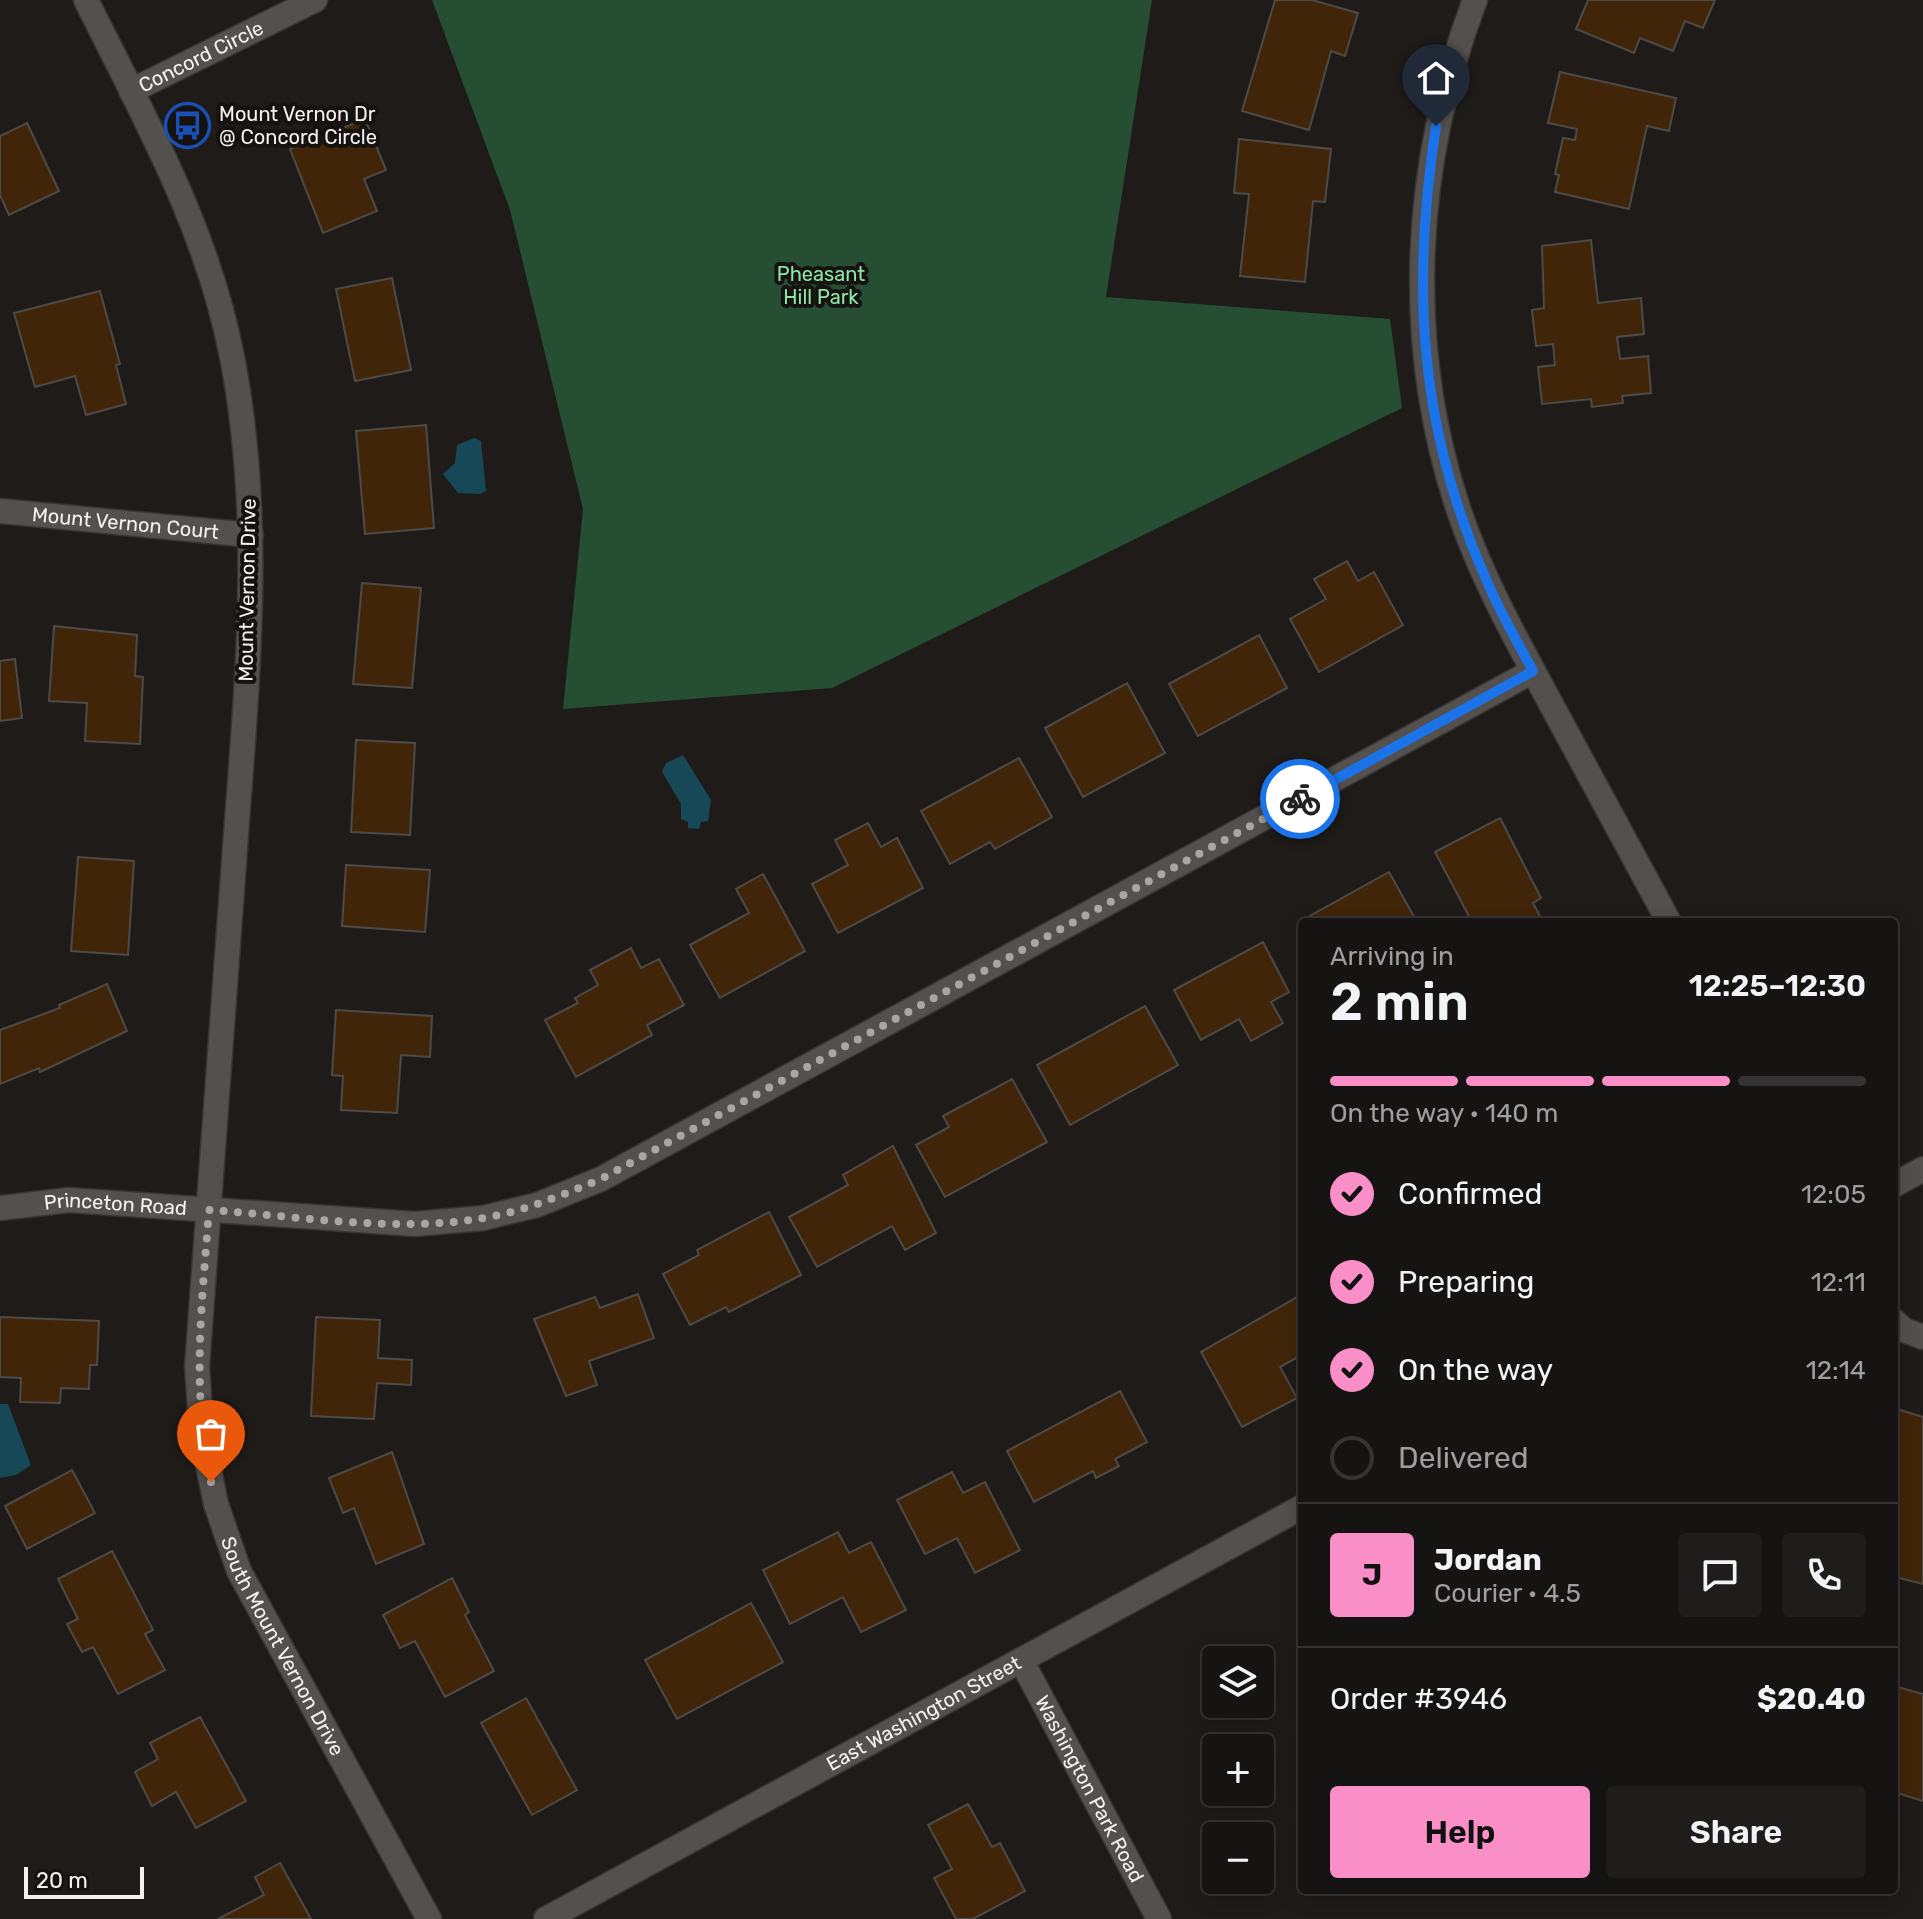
<!DOCTYPE html>
<meta charset="utf-8">
<style>
:root{--surface:#161413;--page:#1f1d1c;--text:#f1f3f6;--muted:#9e9ea0;--line:#353333;--accent:#fa8fc8}
body{margin:0;font-family:Rubik,sans-serif;background:var(--page);color:var(--text);height:100vh;display:flex;flex-direction:column;font-size:30px;white-space:nowrap}
*{box-sizing:border-box;margin:0}
p{font-size:26px;color:var(--muted)}
.icon{flex:none;width:44px;height:44px;fill:none;stroke:currentColor;stroke-width:2;stroke-linecap:round;stroke-linejoin:round}
.map{position:relative;flex:1;overflow:hidden}
.side{position:absolute;left:1298px;top:918px;width:600px;height:976px;display:flex;flex-direction:column;background:var(--surface);border-radius:8px;box-shadow:0 4px 20px #0003,0 0 0 2px var(--line)}
.side>*{flex:none}
.controls{position:absolute;left:1202px;top:1646px;display:grid;gap:16px}
.controls a{display:grid;place-items:center;width:72px;height:72px;border-radius:8px;background:var(--surface);box-shadow:0 4px 20px #0003,0 0 0 2px var(--line);font-size:40px}
.scale{position:absolute;left:24px;bottom:20px;width:120px;box-sizing:border-box;padding-left:8px;border:4px solid #f4f2f1;border-top:0;font-size:22px;line-height:28px;white-space:nowrap;color:#f4f2f1;-webkit-text-stroke:6px #151210;paint-order:stroke}
.pin{position:absolute;display:grid;place-items:center;width:68px;height:68px;color:#fff;margin:-82px -34px;border-radius:50% 50% 50% 0;rotate:-45deg;box-shadow:0 0 8px #0007}
.pin .icon{rotate:45deg}
.courier{position:absolute;display:grid;place-items:center;width:80px;height:80px;margin:-40px;border:6px solid #1a73e8;border-radius:50%;background:#fff;color:#222;box-shadow:0 2px 10px #0007}
.summary em{font-style:normal;font-weight:600}
.summary div{display:flex;flex-direction:column-reverse}
.summary{display:flex;align-items:center;justify-content:space-between;height:136px;padding:0 32px}
h1{font-size:52px;font-weight:600;line-height:60px}
.bar{display:grid;grid-template-columns:repeat(4,1fr);gap:12px 8px;align-content:center;height:96px;padding:0 32px}
.bar i{height:10px;border-radius:6px;background:var(--line)}
.bar .selected{background:var(--accent)}
.bar p{grid-column:span 4}
.line{display:flex;align-items:center;gap:20px;padding:0 32px;border-top:2px solid var(--line)}
.line div{flex:1}
.round{display:grid;place-items:center;flex:none;width:84px;height:84px;border-radius:8px;background:var(--page)}
ol{padding:0 32px;list-style:none}
li{display:flex;align-items:center;gap:24px;height:88px}
li p{margin-inline-start:auto}
li .icon{padding:8px;border-radius:50%;background:var(--accent);color:#111;stroke-width:4}
li:last-child{color:var(--muted)}
li i{width:44px;height:44px;border:4px solid var(--line);border-radius:50%}
.button{display:flex;gap:16px;margin-top:auto;padding:16px 32px}
.button a{flex:1;height:92px;border-radius:8px;background:var(--accent);color:#111;font-size:32px;font-weight:600;line-height:92px;text-align:center}
.button a+a{background:var(--page);color:var(--text)}
.map>svg:first-child{display:block}
</style>
<div class="map">
<svg width="1923" height="1919" viewBox="0 0 1923 1919">
<rect width="100%" height="100%" fill="#1e1b19"/>
<!-- green -->
<path fill="#264e32" d="M432,0H1152L1106,297L1390,319L1402,408L832,688L563,709L583,509L510,210Z"/>
<!-- water -->
<g fill="#164857">
<path d="M474,438L481,441L486,491L480,494L458,493L443,474L455,463L457,445Z"/>
<path d="M683,755L711,800L708,821L701,822L699,829L688,828V822L681,819V804L662,772L666,763Z"/>
<path d="M0,1404H8L31,1465L16,1475L0,1478Z"/>
</g>
<!-- building -->
<g fill="#402508" stroke="#4d4a48" stroke-width="2">
<path d="M1275,0H1312L1358,13L1345,56L1331,51L1309,130L1242,111Z"/>
<path d="M1588,0H1715L1703,28L1685,21L1673,51L1640,38L1634,53L1576,29Z"/>
<path d="M1560,72L1676,98L1669,131L1647,126L1629,209L1555,192L1559,175L1555,174L1563,138L1575,140L1577,129L1548,123Z"/>
<path d="M365,119L386,170L364,179L377,211L323,233L290,149Z"/>
<path d="M27,123L59,191L9,215L0,195V136Z"/>
<path d="M1239,139L1331,149L1325,202L1313,201L1305,282L1240,276L1249,194L1234,193Z"/>
<path d="M1591,240L1598,303L1641,298L1644,334L1617,337L1620,359L1648,356L1651,393L1622,396L1623,403L1592,407L1591,399L1542,404L1538,367L1555,365L1553,344L1536,346L1532,310L1544,308L1542,246Z"/>
<path d="M392,278L411,370L355,381L336,289Z"/>
<path d="M100,291L120,364L116,365L126,404L86,415L75,376L35,387L14,313Z"/>
<path d="M426,425L434,528L365,534L356,431Z"/>
<path d="M1347,561L1358,581L1374,572L1403,625L1319,672L1290,619L1326,599L1314,579Z"/>
<path d="M362,583L421,588L412,688L353,684Z"/>
<path d="M54,626L137,635L135,676L143,677L140,744L85,741L87,703L49,701Z"/>
<path d="M1259,635L1287,688L1198,736L1169,684Z"/>
<path d="M15,659L22,718L0,721V661Z"/>
<path d="M1127,683L1165,753L1083,797L1045,728Z"/>
<path d="M356,740L415,743L410,835L351,832Z"/>
<path d="M1019,758L1052,817L995,849L990,842L950,864L921,811Z"/>
<path d="M1500,818L1541,898L1533,903L1543,922H1472L1435,852Z"/>
<path d="M868,823L881,847L897,838L923,888L838,933L812,884L848,865L835,840Z"/>
<path d="M78,857L134,861L128,955L71,951Z"/>
<path d="M346,865L430,870L425,932L342,926Z"/>
<path d="M1389,872L1417,922H1310L1308,917Z"/>
<path d="M763,874L805,951L720,998L690,945L749,913L736,889Z"/>
<path d="M1263,942L1289,992L1271,1002L1283,1023L1251,1041L1239,1019L1201,1040L1174,990Z"/>
<path d="M631,948L641,968L659,959L684,1005L647,1025L652,1035L576,1077L545,1020L578,1003L575,998L598,985L590,970Z"/>
<path d="M107,984L127,1031L40,1072L39,1068L0,1084V1030L60,1008L59,1005Z"/>
<path d="M1145,1006L1178,1065L1070,1125L1037,1065Z"/>
<path d="M336,1010L432,1016L430,1057L401,1055L397,1113L341,1110L343,1076L332,1075Z"/>
<path d="M1012,1079L1047,1142L945,1197L916,1145L949,1127L943,1116Z"/>
<path d="M893,1146L936,1233L905,1250L892,1226L817,1267L789,1217L848,1185L843,1175Z"/>
<path d="M769,1212L801,1275L729,1312L726,1307L690,1325L663,1274L699,1255L697,1250Z"/>
<path d="M638,1294L654,1338L589,1361L597,1385L566,1396L534,1319L595,1297L600,1308Z"/>
<path d="M1299,1296L1302,1355L1280,1367L1297,1398L1242,1427L1201,1352Z"/>
<path d="M0,1317L99,1321L97,1365H90L89,1389L61,1388L60,1403L20,1402L21,1378L0,1377Z"/>
<path d="M316,1317L380,1320L378,1358L412,1360L411,1385L377,1383L374,1419L311,1416Z"/>
<path d="M1120,1391L1147,1442L1115,1459L1119,1466L1096,1478L1093,1471L1034,1502L1007,1451Z"/>
<path d="M1894,1408L1923,1417V1584L1896,1577L1894,1584Z"/>
<path d="M392,1452L424,1544L376,1564L354,1508L343,1513L329,1478Z"/>
<path d="M72,1470L95,1513L27,1549L5,1506Z"/>
<path d="M952,1472L963,1493L985,1482L1020,1550L975,1573L957,1538L925,1554L897,1500Z"/>
<path d="M838,1532L849,1553L871,1542L906,1610L861,1632L843,1597L790,1624L763,1570Z"/>
<path d="M112,1551L153,1630L145,1634L165,1670L118,1694L93,1647L82,1652L67,1624L78,1619L58,1579Z"/>
<path d="M452,1578L469,1612L465,1615L494,1671L445,1697L415,1641L400,1648L383,1615Z"/>
<path d="M751,1603L783,1662L677,1719L645,1660Z"/>
<path d="M1894,1686L1923,1694V1801L1894,1792Z"/>
<path d="M526,1698L577,1790L532,1815L481,1723Z"/>
<path d="M200,1717L246,1801L196,1828L176,1792L152,1806L135,1772L158,1759L150,1743Z"/>
<path d="M968,1804L992,1847L1000,1843L1025,1891L973,1919H956L934,1878L952,1869L928,1825Z"/>
<path d="M280,1863L311,1919H218L264,1895L255,1877Z"/>
</g>
<g fill="none" stroke-linecap="round" stroke-linejoin="round">
<defs>
<g id="minor">
<path id="s1" d="M86,0C143,115 208,230 232,357C264,519 247,684 235,848C223,1021 210,1194 197,1367L202,1436L216,1504L239,1571L429,1919"/>
<path d="M1475,0C1413,163 1403,341 1458,508C1481,577 1517,641 1551,704C1591,777 1630,850 1669,922"/>
<path id="s2" d="M131,91L315,0"/>
<path id="s3" d="M0,511L251,535"/>
<path d="M1894,1185L1923,1169"/>
<path id="s4" d="M0,1208L69,1200L415,1224L483,1218L537,1205L601,1179L1533,671"/>
<path d="M1894,1321L1904,1330L1923,1337"/>
<path id="s5" d="M1021,1660L1159,1919"/>
<path id="s6" d="M546,1919L1302,1507"/>
</g>
</defs>
<!-- minor casing -->
<use href="#minor" stroke="#373534" stroke-width="27"/>
<!-- minor -->
<use href="#minor" stroke="#53504d" stroke-width="24"/>
</g>
<g fill="none" stroke-linecap="round" stroke-linejoin="round">
<!-- done -->
<path stroke="#a9a7a5" stroke-width="8" stroke-dasharray="0 14.4" d="M211,1482C191,1389 202,1304 209,1210C298,1216 395,1233 484,1218C525,1211 562,1195 601,1179L1300,799"/>
<!-- route -->
<path stroke="#1a73e8" stroke-width="10" d="M1300,799L1533,671C1517,641 1499,611 1486,579C1419,428 1411,287 1436,126"/>
</g>
<!-- icons -->
<defs>
<symbol id="bus-ring" viewBox="-11 -11 22 22"><circle r="9.5" fill="#151210" stroke="#1a4fb4" stroke-width="1.5"/><path d="M-5-6H5V4H4V6H2V4H-2V6H-4V4H-5ZM-3.5-4V0h7V-4ZM-3.5 1.2v1.5H-2V1.2ZM2 1.2v1.5H3.5V1.2Z" fill="#1a4fb4"/></symbol>
</defs>
<g fill-rule="evenodd">
<use href="#bus-ring" x="162" y="100" width="51" height="51"/>
</g>
<g text-anchor="middle" dominant-baseline="central" stroke-width="8" stroke-linejoin="round" paint-order="stroke">
<!-- street labels -->
<g font-size="20" fill="#f4f2f1" stroke="#151210">
<text stroke="none"><textPath href="#s2" startOffset="78">Concord Circle</textPath></text>
<text stroke="none"><textPath href="#s3" startOffset="126">Mount Vernon Court</textPath></text>
<text transform="translate(247 590) rotate(-89)">Mount Vernon Drive</text>
<text stroke="none"><textPath href="#s4" startOffset="116">Princeton Road</textPath></text>
<text stroke="none"><textPath href="#s1" startOffset="1696">South Mount Vernon Drive</textPath></text>
<text stroke="none"><textPath href="#s6" startOffset="430">East Washington Street</textPath></text>
<text stroke="none"><textPath href="#s5" startOffset="146">Washington Park Road</textPath></text>
</g>
<!-- poi labels -->
<g font-size="20" fill="#f4f2f1" stroke="#151210" text-anchor="start">
<text x="219" y="114">Mount Vernon Dr<tspan x="219" dy="23">@ Concord Circle</tspan></text>
</g>
<!-- park labels -->
<g font-size="20" fill="#8ce6a6" stroke="#151210">
<text x="821" y="274">Pheasant<tspan x="821" dy="23">Hill Park</tspan></text>
</g>
</g>
</svg>
<div class="controls">
<a><svg class="icon" aria-label="layers" viewBox="0 0 24 24"><path d="M12 4l9 5-9 5-9-5zM3 14l9 5 9-5"/></svg></a>
<a>+</a>
<a>−</a>
</div>
<div class="scale">20 m</div>
<div class="pin" style="left:211px;top:1482px;background:#ea580c"><svg class="icon" aria-label="bag" viewBox="0 0 24 24"><path d="M5 8h14l-1 12H6zM9 8a3 3 0 0 1 6 0"/></svg></div>
<div class="pin" style="left:1436px;top:126px;background:#1f2937"><svg class="icon" aria-label="home" viewBox="0 0 24 24"><path d="M3 11l9-7 9 7M6 9v11h12V9"/></svg></div>
<div class="courier" style="left:1300px;top:799px"><svg class="icon" aria-label="bike" viewBox="0 0 24 24"><circle cx="6" cy="16" r="4"/><circle cx="18" cy="16" r="4"/><path d="M6 16l4-8h5l3 8M10 8l3 8H6M13 5h3"/></svg></div>
<section class="side">
<div class="summary"><div><h1>2 min</h1><p>Arriving in</p></div><em>12:25–12:30</em></div>
<div class="bar"><i class="selected"></i><i class="selected"></i><i class="selected"></i><i></i><p>On the way · 140 m</p></div>
<ol>
<li><svg class="icon" aria-label="check" viewBox="0 0 24 24"><path d="M5 12l5 5 9-10"/></svg>Confirmed<p>12:05</p></li>
<li><svg class="icon" aria-label="check" viewBox="0 0 24 24"><path d="M5 12l5 5 9-10"/></svg>Preparing<p>12:11</p></li>
<li><svg class="icon" aria-label="check" viewBox="0 0 24 24"><path d="M5 12l5 5 9-10"/></svg>On the way<p>12:14</p></li>
<li><i></i>Delivered</li>
</ol>
<div class="line" style="height:144px"><b class="round" style="background:var(--accent);color:#111">J</b><div><b>Jordan</b><p>Courier · 4.5</p></div><a class="round"><svg class="icon" aria-label="chat" viewBox="0 0 24 24"><path d="M4 5h16v11H9l-5 4z"/></svg></a><a class="round"><svg class="icon" aria-label="phone" viewBox="0 0 24 24"><path d="M5 4h4l2 5-3 2q2 4 5 5l2-3 5 2v4C11 20 4 13 5 4z"/></svg></a></div>
<div class="line" style="height:104px"><div>Order #3946</div><b>$20.40</b></div>
<div class="button"><a>Help</a><a>Share</a></div>
</section>
</div>
